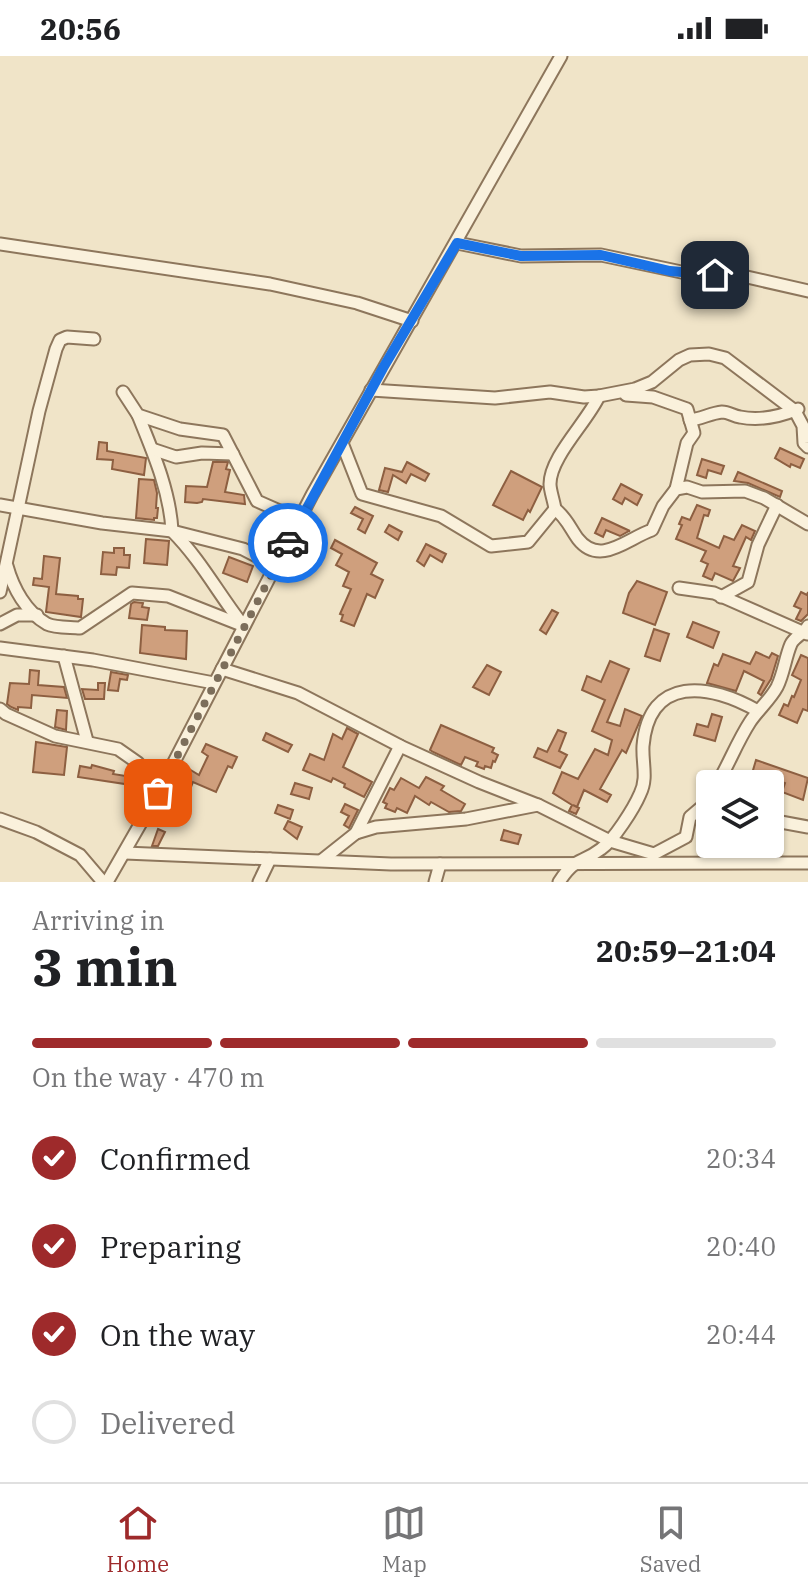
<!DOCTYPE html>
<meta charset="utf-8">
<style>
:root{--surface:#fff;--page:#f2f2f2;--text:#202124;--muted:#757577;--line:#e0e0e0;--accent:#9e2a2b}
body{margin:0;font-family:"IBM Plex Serif",serif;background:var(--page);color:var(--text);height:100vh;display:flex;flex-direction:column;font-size:30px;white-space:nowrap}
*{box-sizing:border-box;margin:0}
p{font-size:26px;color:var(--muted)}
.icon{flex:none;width:44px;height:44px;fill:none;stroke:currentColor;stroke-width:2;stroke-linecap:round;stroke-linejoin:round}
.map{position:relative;height:826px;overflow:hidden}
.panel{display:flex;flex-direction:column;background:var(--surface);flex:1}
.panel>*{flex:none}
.tools{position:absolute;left:696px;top:714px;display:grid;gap:16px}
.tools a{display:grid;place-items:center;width:88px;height:88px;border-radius:8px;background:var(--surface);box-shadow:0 2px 6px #0004;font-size:40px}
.pin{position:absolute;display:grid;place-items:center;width:68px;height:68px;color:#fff;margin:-34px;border-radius:16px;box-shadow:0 4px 12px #0006}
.courier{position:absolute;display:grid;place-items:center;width:80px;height:80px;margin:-40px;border:6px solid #1a73e8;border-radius:50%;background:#fff;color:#222;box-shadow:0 2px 10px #0007}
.headline em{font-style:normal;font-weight:800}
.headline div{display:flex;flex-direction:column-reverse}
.headline{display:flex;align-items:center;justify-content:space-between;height:136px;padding:0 32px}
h1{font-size:52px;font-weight:800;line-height:60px}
.bar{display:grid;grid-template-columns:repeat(4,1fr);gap:12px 8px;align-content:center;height:96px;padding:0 32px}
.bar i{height:10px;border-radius:6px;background:var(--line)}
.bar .on{background:var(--accent)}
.bar p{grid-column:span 4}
ol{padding:0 32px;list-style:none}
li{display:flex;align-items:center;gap:24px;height:88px}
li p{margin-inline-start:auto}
li .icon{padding:8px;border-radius:50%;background:var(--accent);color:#fff;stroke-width:4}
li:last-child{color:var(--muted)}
li i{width:44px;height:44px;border:4px solid var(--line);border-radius:50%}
.status{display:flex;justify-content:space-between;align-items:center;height:56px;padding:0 40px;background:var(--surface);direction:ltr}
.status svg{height:22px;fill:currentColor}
.tab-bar{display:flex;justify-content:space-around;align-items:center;height:112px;border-top:2px solid var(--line);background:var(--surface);font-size:22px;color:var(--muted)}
.tab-bar a{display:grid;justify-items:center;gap:4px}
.tab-bar .on{color:var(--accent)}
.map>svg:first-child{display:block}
</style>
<div class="status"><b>20:56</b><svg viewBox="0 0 49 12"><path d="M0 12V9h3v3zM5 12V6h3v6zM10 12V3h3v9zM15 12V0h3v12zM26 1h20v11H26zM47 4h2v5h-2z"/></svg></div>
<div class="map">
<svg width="808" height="826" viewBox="0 0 808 826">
<rect width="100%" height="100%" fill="#f0e4c8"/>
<!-- building -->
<g fill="#cf9f7d" stroke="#8d5f41" stroke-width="2">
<path d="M99,386L107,387V395L146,402L144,419L112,413L113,404L97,403Z"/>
<path d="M780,392L804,403L800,412L791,408L790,411L775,402Z"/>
<path d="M702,403L724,410L721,418L708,414L706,422L697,419Z"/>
<path d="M213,406H228L226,413L230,414L225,436L244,439L245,448L203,443L202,446L197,447L185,446L186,430L207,431Z"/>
<path d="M407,406L429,418L425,425L411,418L406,427L393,419L388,436L379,434L385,412L402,416Z"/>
<path d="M511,415L542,431L530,456L528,454L523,464L493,449Z"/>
<path d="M738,416L782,435L780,441L748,427L734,425Z"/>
<path d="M139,423L154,424L157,437L156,452H158L157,462H154V464L136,462Z"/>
<path d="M621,428L642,439L637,449L625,442L622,448L613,443Z"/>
<path d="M697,449L710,454L708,460L704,459L697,482L719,492L724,480L734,484L742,469L755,475L751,484L746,481L733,510L740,512L733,525L715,517L712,524L703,520L708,508L701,505L706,495L676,483L682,469L679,468L682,461L690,464Z"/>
<path d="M355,451L373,460L365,477L358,473L363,463L351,457Z"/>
<path d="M602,462L630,475H629L620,480L606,474L603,481L595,477Z"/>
<path d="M389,469L402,476L398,484L385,476Z"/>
<path d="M146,483L169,485L167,509L144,507Z"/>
<path d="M335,484L377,507L371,518L383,524L375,542L367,538L354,570L341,565L343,559L340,558L351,533L343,530L349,516L336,509L342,498L331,492Z"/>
<path d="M426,488L446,498L442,506L430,499L424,510L417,505Z"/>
<path d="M114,492H124V499H130L129,512L117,511L116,519L101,518L103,496L114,497Z"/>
<path d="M44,500L60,502L56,538L78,540V543H83L81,561L46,556L49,531L33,529L34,522L42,523Z"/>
<path d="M229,501L253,510L247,526L223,517Z"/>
<path d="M637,525L667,536L655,569L623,557L629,537Z"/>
<path d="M801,536L807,539L808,536V558L801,565L796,563L801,553L794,550Z"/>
<path d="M134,546L143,547L142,551L149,552L147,564L129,562L131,548Z"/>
<path d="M552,554L558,557L546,578L540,574Z"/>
<path d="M693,566L719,576L713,592L687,581Z"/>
<path d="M142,569L165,571V574L187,575L186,603L140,597Z"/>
<path d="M654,573L669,578L660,605L645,600Z"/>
<path d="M756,596L769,602L772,597L778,600L771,623L761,639L758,637L764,625L744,615L736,635L707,627L714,608L718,610L723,598L750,608Z"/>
<path d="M801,599L808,602V655L803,653L797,667L779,659L784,648L788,650L792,640L794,641L801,624L792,619Z"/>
<path d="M610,605L629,613L607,666L620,670L625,653L642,660L626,697L622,694L600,733L611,739L607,746L584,734L577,751L573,749L579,752L576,758L569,755L572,749L553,737L562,716L578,723L595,693L608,699L612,684L592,675L605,644L582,634L587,620L601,626Z"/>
<path d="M487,609L501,616L489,639L473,631Z"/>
<path d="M30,614L39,615L38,629L64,631L67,642L32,639L31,652L18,651V654L11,651L7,648L10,627L29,628Z"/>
<path d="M111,616L128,619L127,624L120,623L118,635L108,634Z"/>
<path d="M98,627H105L104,643H85L82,633L98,634Z"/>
<path d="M57,654L67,655L66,674L55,671Z"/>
<path d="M712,658L722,661L715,685L694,679L697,668L708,671Z"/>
<path d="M441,669L494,692L492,696L498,699L495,706L493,705L491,712L485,710L484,713L476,710L478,706L465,701L461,709L433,696L430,694Z"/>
<path d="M347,672L358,678L343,711L372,726L364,741L344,731L345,728L333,722L331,726L303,714L310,698L324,704L333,678L342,683Z"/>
<path d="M558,674L566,677L559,695L567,699L560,712L534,701L538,692L547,696Z"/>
<path d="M266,677L292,689L288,696L263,684Z"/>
<path d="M36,686L67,691L64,719L33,716Z"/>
<path d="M206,688L237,701L232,712L228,710L216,736L193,726L189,736L183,733L186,724L183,723L189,713L199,719L208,700L202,696Z"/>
<path d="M756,704L808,722L803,744L782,736L785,727L767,720L765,726L767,728H738L741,718L751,721Z"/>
<path d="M92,709L114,715L113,718L126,720L125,728L78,721L80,710L91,712Z"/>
<path d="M426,721L444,730L441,734L465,748L461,755L449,756L431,746L429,749L415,740L407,757L397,752L395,756L385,752L387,748L383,746L390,732L394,734L401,722L419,732Z"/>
<path d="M295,727L312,732L309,743L291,738Z"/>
<path d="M345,748L358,754L349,772L344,769L349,760L341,756Z"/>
<path d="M278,749L293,754L290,763L275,757Z"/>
<path d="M288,765L302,771L297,783L284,773Z"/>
<path d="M158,773L165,776L158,790H152Z"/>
<path d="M504,774L521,779L518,788L501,784Z"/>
<path d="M752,788H763L761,795H766V799H751Z"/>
</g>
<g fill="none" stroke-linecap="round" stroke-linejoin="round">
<defs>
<g id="minor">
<path d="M457,187L521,200L601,199L686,217L747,221L808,235"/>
<path d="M0,188L270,228L357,247L412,265"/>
<path d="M371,334L495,342L550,336L584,341L599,340L635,333L652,326L679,304L690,299L709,298L725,302L795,355L803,370L804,387L808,391"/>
<path d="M123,336L138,359L180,373L223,379L257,445L300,464"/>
<path d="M626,339L653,341L687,353L694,377L687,387L676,433"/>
<path d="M138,359C153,396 170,435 172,475C200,503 218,537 242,568"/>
<path d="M690,364C701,363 711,357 722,356C729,356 733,360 740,361C759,365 781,360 798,353"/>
<path d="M342,387L362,438L441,460L491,490L528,486L555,453C566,461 570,472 578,483C600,511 628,482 652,474L663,450L676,433L687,431L702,436L745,435L764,442L808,468"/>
<path d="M152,393L176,401L202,397L233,398"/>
<path d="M0,449L102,467L172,475L243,493L276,510"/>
<path d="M555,453C554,445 550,435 550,428C550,401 587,366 599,340"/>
<path d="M7,510C13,532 26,556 47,568C55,572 70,571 80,572L132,537L168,540L244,570"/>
<path d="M679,532L714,537L807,578"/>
<path d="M0,536L39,355L56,293L60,284L67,281L94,283"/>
<path d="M721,541L748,526L758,489L777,449"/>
<path d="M0,568L17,559H37"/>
<path d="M0,592L93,604L214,627"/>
<path d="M64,600L87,685"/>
<path d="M222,613L298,637L400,690L479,726L538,749L610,785L654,798L686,781L690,761L703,750L710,751"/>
<path d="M0,653L6,658L55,680L118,693L138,707L158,737"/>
<path d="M717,728C729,708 737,686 750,666C758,654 770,644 777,631C784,617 785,602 791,588C795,580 804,578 808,570"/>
<path d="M0,763L36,776L80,799L103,826"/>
<path d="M770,764L808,771"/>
<path d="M356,777L400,690"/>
<path d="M125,797L391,808L808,807"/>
<path d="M322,804L356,777L376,771L466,763L538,749"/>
<path d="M107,826L158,737L312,439L561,0"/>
<path d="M259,826L270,803"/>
<path d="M435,826L440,808"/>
<path d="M559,826C576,800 580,809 601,793C614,784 634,752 640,738C648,722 642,707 643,690C649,619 710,627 758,655"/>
</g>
</defs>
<!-- minor casing -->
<use href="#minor" stroke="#8d765c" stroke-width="15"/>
<!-- minor -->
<use href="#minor" stroke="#faf1dc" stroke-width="11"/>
</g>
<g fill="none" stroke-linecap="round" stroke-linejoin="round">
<!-- done -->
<path stroke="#7c6e5b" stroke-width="8" stroke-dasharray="0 14.4" d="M158,737L288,487"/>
<!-- route -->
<path stroke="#1a73e8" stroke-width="10" d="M288,487L383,312L457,187L521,200L601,199L670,215L715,219"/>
</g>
</svg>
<div class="tools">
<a><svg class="icon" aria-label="layers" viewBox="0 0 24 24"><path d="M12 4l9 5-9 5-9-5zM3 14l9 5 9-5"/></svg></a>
</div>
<div class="pin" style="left:158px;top:737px;background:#ea580c"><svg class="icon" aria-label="bag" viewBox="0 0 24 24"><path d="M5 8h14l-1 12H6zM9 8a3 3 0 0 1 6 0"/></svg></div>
<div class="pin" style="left:715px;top:219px;background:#1f2937"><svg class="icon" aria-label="home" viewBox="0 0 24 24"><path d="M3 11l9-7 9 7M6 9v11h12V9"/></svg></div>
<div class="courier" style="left:288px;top:487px"><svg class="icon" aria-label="car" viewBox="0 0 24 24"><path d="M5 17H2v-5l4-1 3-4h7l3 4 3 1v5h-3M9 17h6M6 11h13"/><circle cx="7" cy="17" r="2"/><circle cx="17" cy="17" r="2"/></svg></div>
</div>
<section class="panel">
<div class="headline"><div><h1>3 min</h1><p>Arriving in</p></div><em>20:59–21:04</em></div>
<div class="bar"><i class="on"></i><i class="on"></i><i class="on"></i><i></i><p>On the way · 470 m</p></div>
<ol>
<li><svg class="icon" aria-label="check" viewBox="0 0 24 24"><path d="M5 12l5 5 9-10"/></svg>Confirmed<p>20:34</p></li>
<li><svg class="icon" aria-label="check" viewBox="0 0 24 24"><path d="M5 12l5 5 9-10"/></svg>Preparing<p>20:40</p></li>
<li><svg class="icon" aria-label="check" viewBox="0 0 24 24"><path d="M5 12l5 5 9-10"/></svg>On the way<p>20:44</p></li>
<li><i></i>Delivered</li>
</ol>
</section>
<nav class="tab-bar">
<a class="on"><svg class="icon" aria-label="home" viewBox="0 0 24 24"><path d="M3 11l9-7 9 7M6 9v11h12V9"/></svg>Home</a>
<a><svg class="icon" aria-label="map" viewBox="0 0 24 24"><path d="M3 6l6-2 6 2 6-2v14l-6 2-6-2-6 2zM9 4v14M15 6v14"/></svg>Map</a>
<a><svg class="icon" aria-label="saved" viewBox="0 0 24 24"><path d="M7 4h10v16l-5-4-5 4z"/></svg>Saved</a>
</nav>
